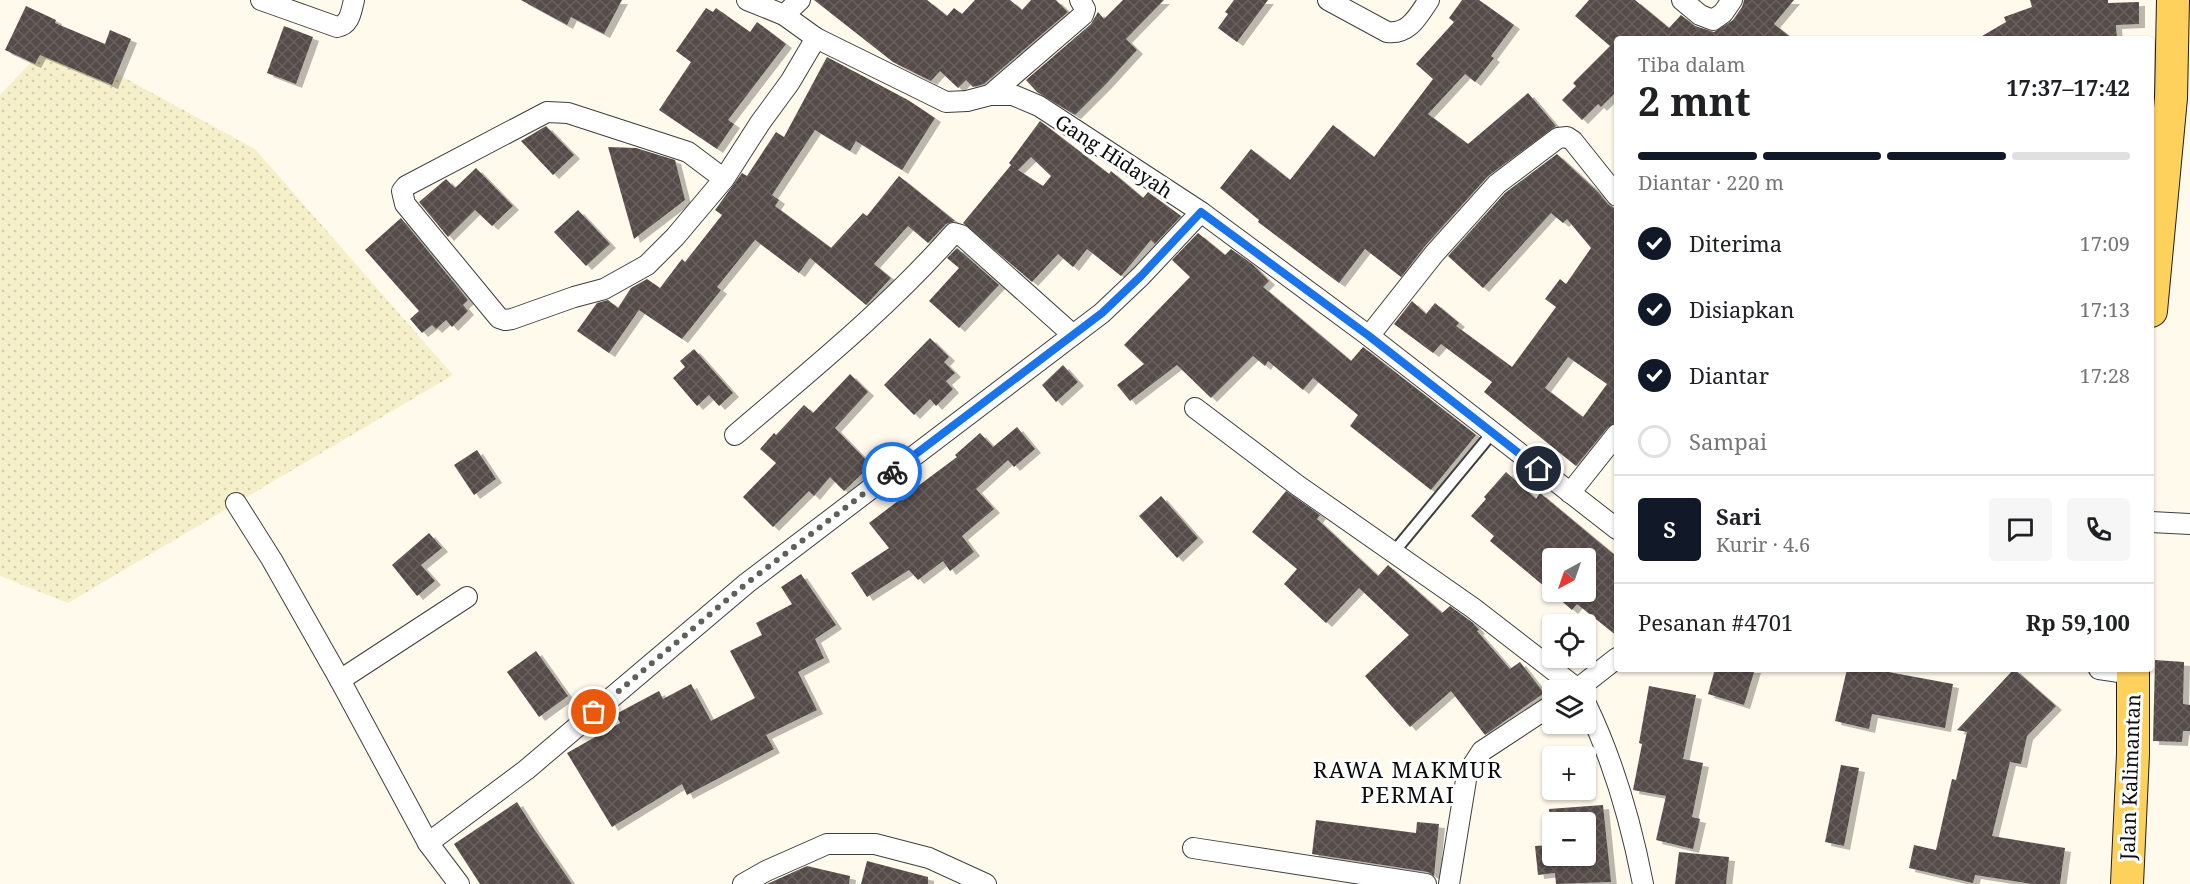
<!DOCTYPE html>
<html lang="id">
<meta charset="utf-8">
<style>
:root{--surface:#fff;--page:#f6f6f6;--text:#202124;--muted:#757577;--line:#e0e0e0;--accent:#111827}
body{margin:0;font-family:"Noto Serif",serif;background:var(--page);color:var(--text);height:100vh;display:flex;flex-direction:column;font-size:22px;white-space:nowrap}
*{box-sizing:border-box;margin:0}
p{font-size:20px;color:var(--muted)}
.icon{flex:none;width:33px;height:33px;fill:none;stroke:currentColor;stroke-width:2;stroke-linecap:round;stroke-linejoin:round}
.map{position:relative;flex:1;overflow:hidden}
.side{position:absolute;left:1614px;top:36px;width:540px;height:636px;display:flex;flex-direction:column;background:var(--surface);border-radius:6px;box-shadow:0 2px 4px #0004}
.side>*{flex:none}
.needle{width:39px;rotate:220deg}
.tools{position:absolute;left:1542px;top:548px;display:grid;gap:12px}
.tools a{display:grid;place-items:center;width:54px;height:54px;border-radius:6px;background:var(--surface);box-shadow:0 2px 4px #0004;font-size:30px}
.pin{position:absolute;display:grid;place-items:center;width:51px;height:51px;color:#fff;margin:-26px;border:3px solid #fff;border-radius:50%;box-shadow:0 2px 6px #0007}
.courier{position:absolute;display:grid;place-items:center;width:60px;height:60px;margin:-30px;border:4px solid #1a73e8;border-radius:50%;background:#fff;color:#222;box-shadow:0 2px 8px #0007}
.summary em{font-style:normal;font-weight:700}
.summary div{display:flex;flex-direction:column-reverse}
.summary{display:flex;align-items:center;justify-content:space-between;height:102px;padding:0 24px}
h1{font-size:39px;font-weight:700;line-height:45px}
.bar{display:grid;grid-template-columns:repeat(4,1fr);gap:9px 6px;align-content:center;height:72px;padding:0 24px}
.bar i{height:8px;border-radius:4px;background:var(--line)}
.bar .active{background:var(--accent)}
.bar p{grid-column:span 4}
.line{display:flex;align-items:center;gap:15px;padding:0 24px;border-top:2px solid var(--line)}
.line div{flex:1}
.round{display:grid;place-items:center;flex:none;width:63px;height:63px;border-radius:6px;background:var(--page)}
ol{padding:0 24px;list-style:none}
li{display:flex;align-items:center;gap:18px;height:66px}
li p{margin-inline-start:auto}
li .icon{padding:6px;border-radius:50%;background:var(--accent);color:#fff;stroke-width:4}
li:last-child{color:var(--muted)}
li i{width:33px;height:33px;border:3px solid var(--line);border-radius:50%}
.map>svg:first-child{display:block}
</style>
<div class="map">
<svg width="2190" height="884" viewBox="0 0 2190 884">
<defs>
<pattern id="farmland-dots" width="8" height="8" patternUnits="userSpaceOnUse" patternTransform="scale(1.5)"><rect width="8" height="8" fill="#f6f0ca"/><path d="M2 2h.1M6 6h.1" fill="none" stroke="#d2cdac" stroke-width="1.8" stroke-linecap="round"/></pattern>
<pattern id="building-cross-hatch" width="8" height="8" patternUnits="userSpaceOnUse" patternTransform="scale(1.5)"><rect width="8" height="8" fill="#554c48"/><path d="M0 0l8 8M0 8l8-8" fill="none" stroke="#68615e"/></pattern>
<filter id="shadow"><feDropShadow dx="6" dy="4" stdDeviation="0" flood-color="#0004"/></filter>
</defs>
<rect width="100%" height="100%" fill="#fffaeb"/>
<!-- farmland -->
<path fill="url(#farmland-dots)" d="M53,39L255,149L453,375L68,603L0,576V95Z"/>
<!-- building -->
<g fill="url(#building-cross-hatch)" fill-rule="evenodd" filter="url(#shadow)">
<path d="M521,0H622L604,34L571,17L567,25Z"/>
<path d="M814,0H927L947,16L954,8L962,14L975,0H1010L1022,10L1031,0H1056L1068,12L984,84L973,87L966,80L958,88L940,71L931,81L893,62Z"/>
<path d="M1123,0H1164L1126,39L1137,50L1106,84L1075,115L1037,92L1026,80L1091,24L1098,12L1104,19Z"/>
<path d="M1234,0H1268L1237,42L1218,28L1228,14L1225,12Z"/>
<path d="M1462,0H1479L1514,25L1491,56L1494,58L1475,82L1465,74L1428,114L1468,144L1528,93L1556,126L1488,176L1425,246L1401,277L1365,249L1339,283L1258,222L1259,220L1220,188L1251,149L1290,180L1333,125L1374,157L1433,79L1416,64L1454,22L1449,18Z"/>
<path d="M1589,0H1635L1669,28L1681,15L1695,26L1714,32L1733,20L1742,7L1744,0H1794L1774,24L1793,39H1617V91L1601,107L1598,104L1582,120L1562,100L1576,86L1573,83L1610,46L1575,16Z"/>
<path d="M2030,0H2108V3L2139,2V24L2116,25L2117,39H1977L2006,22L2004,17L2032,7Z"/>
<path d="M26,6L56,20L55,23L105,44L110,30L131,39L112,85L40,55L35,64L5,50Z"/>
<path d="M706,8L713,12L716,8L750,32L757,22L786,44L728,120L734,124L717,149L659,110L691,62L676,51Z"/>
<path d="M284,26L313,37L296,84L267,73Z"/>
<path d="M827,57L908,100L935,118L902,170L856,141L850,151L815,130L772,195L779,200L775,206L831,248L863,213L867,216L899,176L955,221L946,224L928,243L908,226L874,264L891,278L866,305L810,258L799,273L755,240L717,287L721,290L682,339L639,310L609,353L577,331L597,303L608,300L618,308L631,288L647,279L660,288L682,259L685,262L722,215L715,210L742,173L747,176L776,132L784,137Z"/>
<path d="M1040,121L1109,174L1111,171L1143,198L1148,192L1181,216L1155,244L1151,240L1121,276L1087,249L1073,267L1058,254L1032,282L963,223L1011,165L1014,168L1009,163ZM1031,157L1051,176L1043,186L1018,170Z"/>
<path d="M546,126L574,155L553,175L521,141Z"/>
<path d="M608,147L636,148L675,160L685,200L634,239Z"/>
<path d="M1557,154L1598,192L1608,204L1617,210V422L1608,427L1576,466L1484,392L1492,382L1441,344L1433,353L1394,324L1412,301L1426,314L1435,303L1459,323L1456,326L1512,367L1556,307L1545,299L1560,279L1566,284L1591,248L1567,219L1563,223L1551,213L1483,288L1448,256L1505,193ZM1568,357L1607,384L1583,417L1545,388Z"/>
<path d="M476,168L513,206L492,226L475,210L448,237L419,202L446,179L455,188Z"/>
<path d="M578,210L610,244L586,266L554,232Z"/>
<path d="M401,218L468,300L463,305L468,311L452,327L446,320L436,329L432,325L422,333L410,319L419,311L365,250Z"/>
<path d="M1198,233L1225,255L1231,249L1252,264L1269,281L1263,287L1351,361L1363,347L1476,435L1431,490L1350,426L1358,415L1313,378L1303,390L1268,361L1265,366L1253,356L1211,398L1177,365L1130,401L1117,385L1144,364L1124,345L1190,277L1172,260Z"/>
<path d="M957,248L999,285L959,328L929,301L959,268L947,258Z"/>
<path d="M930,338L949,357L944,362L955,373L946,381L953,389L936,406L930,399L914,415L884,385Z"/>
<path d="M694,349L733,393L719,406L709,395L697,406L673,378L685,367L680,361Z"/>
<path d="M1063,365L1078,382L1056,402L1042,385Z"/>
<path d="M850,374L868,392L835,428L871,465L844,491L830,477L814,496L809,491L773,527L743,497L776,463L760,449L774,433L776,435L804,405L813,413Z"/>
<path d="M1017,427L1035,449L1014,467L1008,460L976,489L994,509L962,536L974,552L950,571L943,561L918,580L909,570L867,597L851,573L889,548L869,523L898,501L896,498L916,483L918,486L957,457L955,455L980,433L993,447Z"/>
<path d="M477,450L496,479L474,495L454,465Z"/>
<path d="M1506,472L1536,499L1540,493L1617,557V636L1577,604L1572,610L1557,597L1490,541L1494,536L1471,516L1486,499L1484,497ZM1552,558H1586V591H1552Z"/>
<path d="M1286,491L1320,515L1317,519L1378,576L1388,565L1442,613L1450,606L1473,623L1479,630L1477,631L1510,669L1520,662L1544,693L1485,735L1451,691L1410,727L1365,676L1409,635L1359,588L1326,623L1284,584L1297,569L1252,532Z"/>
<path d="M1161,496L1198,538L1177,558L1139,516Z"/>
<path d="M429,533L442,548L421,565L435,581L417,596L392,565Z"/>
<path d="M801,574L836,625L815,639L824,658L798,672L817,710L766,735L774,749L687,795L682,784L612,827L567,753L620,723L616,714L659,691L663,699L691,684L711,721L755,698L730,651L762,635L756,623L792,604L781,587Z"/>
<path d="M536,651L568,696L539,717L507,672Z"/>
<path d="M2155,660L2184,662L2183,704L2190,705V731H2183L2182,742L2153,741Z"/>
<path d="M1715,669H1755L1744,705L1708,694Z"/>
<path d="M1847,669H1883V671L1953,684L1945,728L1872,714L1869,729L1835,721Z"/>
<path d="M2014,669L2056,706L2027,736L2021,764L2010,762L1992,836L2065,848L2060,884H2032L1975,875L1973,883L1909,868L1914,845L1936,850L1952,779L1956,780L1967,732L1957,730Z"/>
<path d="M1649,686L1696,695L1683,759L1703,763L1692,817L1700,819L1693,849L1656,840L1666,796L1633,790L1642,744L1639,743Z"/>
<path d="M1841,765L1859,768L1844,846L1825,842Z"/>
<path d="M517,802L534,829L572,884H480L454,844Z"/>
<path d="M1603,805L1611,882L1556,884L1555,873L1538,875L1535,846L1552,845L1549,809ZM1552,822H1586V855H1552Z"/>
<path d="M1316,820L1416,833L1417,822L1439,824L1434,876L1428,872L1312,854Z"/>
<path d="M1679,852L1729,857L1726,884H1675Z"/>
<path d="M867,861L928,877V884H861Z"/>
<path d="M807,866L850,876L849,884H767Z"/>
</g>
<g fill="none" stroke-linecap="round" stroke-linejoin="round">
<defs>
<path id="lane" d="M1393,553L1493,432"/>
<g id="street">
<path d="M261,0L337,27C350,25 351,12 354,0"/>
<path d="M747,0L784,15L816,38L946,102L967,101L990,95H1013L1039,106L1201,212L1369,336L1617,529"/>
<path d="M1328,0L1387,32C1409,35 1418,16 1429,0"/>
<path d="M1682,0L1700,15L1713,20L1723,13L1732,0"/>
<path d="M784,15L800,0"/>
<path d="M990,95L1083,15L1085,9L1080,0"/>
<path d="M724,179L688,152L568,113L547,112L406,186L402,191L405,204L499,318L505,320L512,319L574,297L604,289L647,265L675,237L724,179L760,123L790,82L816,38"/>
<path d="M1369,336L1434,254L1497,184L1558,138L1567,137L1573,141L1617,196"/>
<path d="M1195,408L1297,485L1473,608L1579,690"/>
<path d="M735,435C810,371 888,308 954,233L961,235L1073,335"/>
<path d="M1570,493L1617,434"/>
<path d="M236,503L272,560L340,680L428,843L459,884"/>
<path d="M2151,522L2190,524"/>
<path d="M2099,669L2133,674"/>
<path d="M340,680L467,597"/>
<path d="M1576,690L1617,658"/>
<path d="M1586,704C1613,760 1631,822 1643,884"/>
<path d="M428,843L526,770L747,583L1102,313L1141,276L1201,212"/>
<path d="M1193,848L1426,884"/>
<path d="M743,884L766,871L827,844H875L929,858L986,884"/>
<path d="M1449,884L1467,774L1482,751L1552,705"/>
</g>
<g id="primary">
<path d="M2151,311L2171,98L2173,0"/>
<path d="M2127,884L2133,754V669"/>
</g>
</defs>
<!-- lane casing -->
<use href="#lane" stroke="#3f3f3f" stroke-width="14"/>
<!-- street casing -->
<use href="#street" stroke="#3f3f3f" stroke-width="22"/>
<!-- primary casing -->
<use href="#primary" stroke="#1d1d1d" stroke-width="34"/>
<!-- lane -->
<use href="#lane" stroke="#fff" stroke-width="10"/>
<!-- street -->
<use href="#street" stroke="#fff" stroke-width="20"/>
<!-- primary -->
<use href="#primary" stroke="#fed15c" stroke-width="32"/>
</g>
<g fill="none" stroke-linecap="round" stroke-linejoin="round">
<!-- done -->
<path stroke="#615f5a" stroke-width="6" stroke-dasharray="0 10.8" d="M594,712L747,583L892,472"/>
<!-- route -->
<path stroke="#1a73e8" stroke-width="8" d="M892,472L1102,313L1141,276L1201,212L1369,336L1539,469"/>
</g>
<g text-anchor="middle" dominant-baseline="central" stroke-width="6" stroke-linejoin="round" paint-order="stroke">
<!-- street labels -->
<g font-size="20" fill="#0c0c0c" stroke="#fff">
<text transform="translate(1114 156) rotate(33)">Gang Hidayah</text>
<text transform="translate(2130 777) rotate(-88)">Jalan Kalimantan</text>
</g>
<!-- quarter labels -->
<g font-size="22" letter-spacing="1.5" fill="#0c0c0c" stroke="#fff">
<text x="1408" y="769">RAWA MAKMUR<tspan x="1408" dy="25">PERMAI</tspan></text>
</g>
</g>
</svg>
<div class="tools">
<a><svg class="needle" viewBox="-14 -14 28 28"><path d="M0-13l5 13h-10z" fill="#e53935"/><path d="M0 13l5-13h-10z" fill="#757577"/></svg></a>
<a><svg class="icon" aria-label="locate" viewBox="0 0 24 24"><circle cx="12" cy="12" r="6"/><path d="M12 2v4M12 18v4M2 12h4M18 12h4"/></svg></a>
<a><svg class="icon" aria-label="layers" viewBox="0 0 24 24"><path d="M12 4l9 5-9 5-9-5zM3 14l9 5 9-5"/></svg></a>
<a>+</a>
<a>−</a>
</div>
<div class="pin" style="left:594px;top:712px;background:#ea580c"><svg class="icon" aria-label="bag" viewBox="0 0 24 24"><path d="M5 8h14l-1 12H6zM9 8a3 3 0 0 1 6 0"/></svg></div>
<div class="pin" style="left:1539px;top:469px;background:#1f2937"><svg class="icon" aria-label="home" viewBox="0 0 24 24"><path d="M3 11l9-7 9 7M6 9v11h12V9"/></svg></div>
<div class="courier" style="left:892px;top:472px"><svg class="icon" aria-label="bike" viewBox="0 0 24 24"><circle cx="6" cy="16" r="4"/><circle cx="18" cy="16" r="4"/><path d="M6 16l4-8h5l3 8M10 8l3 8H6M13 5h3"/></svg></div>
<section class="side">
<div class="summary"><div><h1>2 mnt</h1><p>Tiba dalam</p></div><em>17:37–17:42</em></div>
<div class="bar"><i class="active"></i><i class="active"></i><i class="active"></i><i></i><p>Diantar · 220 m</p></div>
<ol>
<li><svg class="icon" aria-label="check" viewBox="0 0 24 24"><path d="M5 12l5 5 9-10"/></svg>Diterima<p>17:09</p></li>
<li><svg class="icon" aria-label="check" viewBox="0 0 24 24"><path d="M5 12l5 5 9-10"/></svg>Disiapkan<p>17:13</p></li>
<li><svg class="icon" aria-label="check" viewBox="0 0 24 24"><path d="M5 12l5 5 9-10"/></svg>Diantar<p>17:28</p></li>
<li><i></i>Sampai</li>
</ol>
<div class="line" style="height:108px"><b class="round" style="background:var(--accent);color:#fff">S</b><div><b>Sari</b><p>Kurir · 4.6</p></div><a class="round"><svg class="icon" aria-label="chat" viewBox="0 0 24 24"><path d="M4 5h16v11H9l-5 4z"/></svg></a><a class="round"><svg class="icon" aria-label="phone" viewBox="0 0 24 24"><path d="M5 4h4l2 5-3 2q2 4 5 5l2-3 5 2v4C11 20 4 13 5 4z"/></svg></a></div>
<div class="line" style="height:78px"><div>Pesanan #4701</div><b>Rp 59,100</b></div>
</section>
</div>
